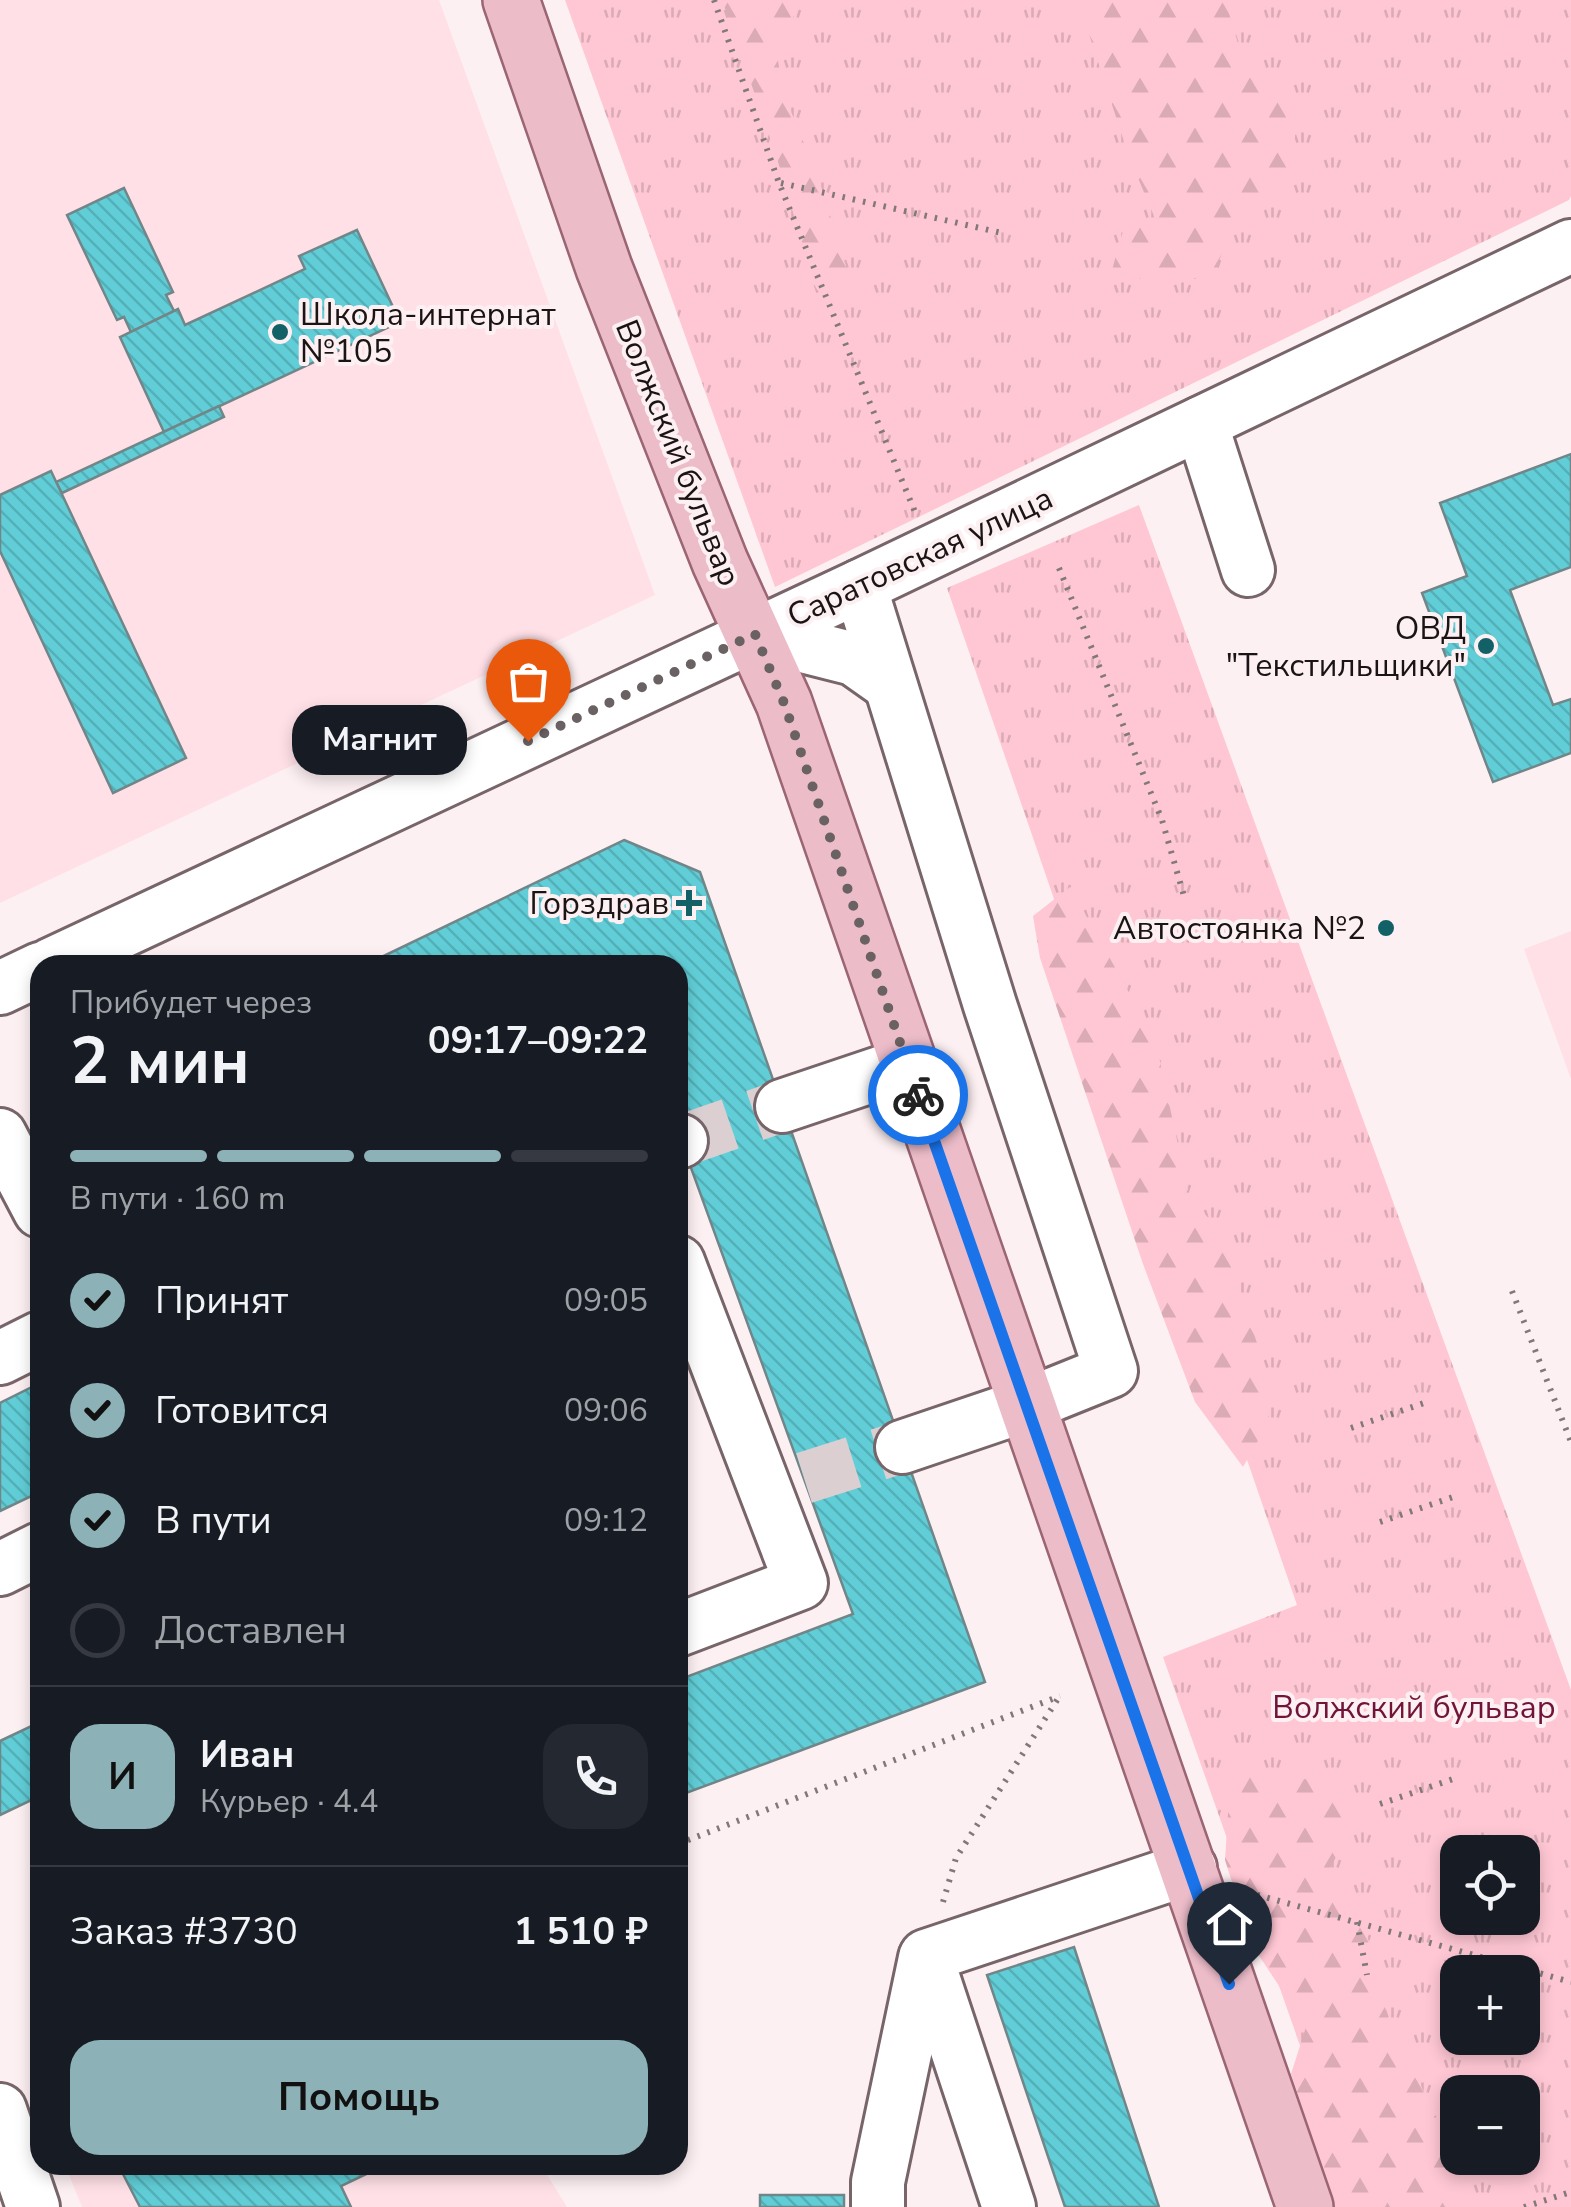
<!DOCTYPE html>
<html lang="ru">
<meta charset="utf-8">
<style>
:root{--surface:#171b24;--page:#242831;--text:#f1f3f6;--muted:#9ea1a6;--line:#363941;--accent:#8cb1b6}
body{margin:0;font-family:"Nunito Sans",sans-serif;background:var(--page);color:var(--text);height:100vh;display:flex;flex-direction:column;font-size:38px;white-space:nowrap}
*{box-sizing:border-box;margin:0}
p{font-size:32px;color:var(--muted)}
.icon{flex:none;width:55px;height:55px;fill:none;stroke:currentColor;stroke-width:2;stroke-linecap:round;stroke-linejoin:round}
.map{position:relative;flex:1;overflow:hidden}
.sheet{position:absolute;left:30px;top:955px;width:658px;height:1220px;display:flex;flex-direction:column;background:var(--surface);border-radius:30px;box-shadow:0 5px 15px #0003}
.sheet>*{flex:none}
.tools{position:absolute;left:1440px;top:1835px;display:grid;gap:20px}
.tools a{display:grid;place-items:center;width:100px;height:100px;border-radius:20px;background:var(--surface);box-shadow:0 5px 15px #0003;font-size:50px}
.pin{position:absolute;display:grid;place-items:center;width:85px;height:85px;color:#fff;margin:-102px -42px;border-radius:50% 50% 50% 0;rotate:-45deg;box-shadow:0 0 10px #0007}
.pin .icon{rotate:45deg}
.courier{position:absolute;display:grid;place-items:center;width:100px;height:100px;margin:-50px;border:8px solid #1a73e8;border-radius:50%;background:#fff;color:#222;box-shadow:0 2px 12px #0007}
.bubble{position:absolute;height:70px;border-radius:30px;background:var(--surface);box-shadow:0 5px 15px #0003;font-size:32px;font-weight:700;line-height:70px;text-align:center}
.overview em{font-style:normal;font-weight:700}
.overview div{display:flex;flex-direction:column-reverse}
.overview{display:flex;align-items:center;justify-content:space-between;height:170px;padding:0 40px}
h1{font-size:65px;font-weight:700;line-height:75px}
.bar{display:grid;grid-template-columns:repeat(4,1fr);gap:15px 10px;align-content:center;height:120px;padding:0 40px}
.bar i{height:12px;border-radius:8px;background:var(--line)}
.bar .selected{background:var(--accent)}
.bar p{grid-column:span 4}
.line{display:flex;align-items:center;gap:25px;padding:0 40px;border-top:2px solid var(--line)}
.line div{flex:1}
.round{display:grid;place-items:center;flex:none;width:105px;height:105px;border-radius:30px;background:var(--page)}
ol{padding:0 40px;list-style:none}
li{display:flex;align-items:center;gap:30px;height:110px}
li p{margin-inline-start:auto}
li .icon{padding:10px;border-radius:50%;background:var(--accent);color:#111;stroke-width:4}
li:last-child{color:var(--muted)}
li i{width:55px;height:55px;border:5px solid var(--line);border-radius:50%}
.button{display:flex;gap:20px;margin-top:auto;padding:20px 40px}
.button a{flex:1;height:115px;border-radius:30px;background:var(--accent);color:#111;font-size:40px;font-weight:700;line-height:115px;text-align:center}
.map>svg:first-child{display:block}
</style>
<div class="map">
<svg width="1571" height="2207" viewBox="0 0 1571 2207">
<defs>
<pattern id="grass-tufts" width="24" height="20" patternUnits="userSpaceOnUse" patternTransform="scale(2.5)"><rect width="24" height="20" fill="#ffc7d4"/><path d="M3 7l-1-3M5 7V3M7 7l1-3M15 17l-1-3M17 17v-4M19 17l1-3" fill="none" stroke="#daaab5"/></pattern>
<pattern id="forest-firs" width="22" height="20" patternUnits="userSpaceOnUse" patternTransform="scale(2.5)"><rect width="22" height="20" fill="#ffc7d4"/><path d="M5 1l3.5 6h-7zM16 11l3.5 6h-7z" fill="#daaab5"/></pattern>
<pattern id="building-back-hatch" width="6" height="6" patternUnits="userSpaceOnUse" patternTransform="scale(2.5)"><rect width="6" height="6" fill="#61ced7"/><path d="M-1 5l2 2M0 0l6 6M5-1l2 2" fill="none" stroke="#54b0b8"/></pattern>
</defs>
<rect width="100%" height="100%" fill="#fdf0f3"/>
<!-- built -->
<g fill="#ffe0e7">
<path d="M0,0H439L655,595L0,903Z"/>
<path d="M1571,931V1079L1524,949Z"/>
<path d="M65,2165H541L567,2207H82Z"/>
</g>
<!-- grass -->
<g fill="url(#grass-tufts)" fill-rule="evenodd">
<path d="M565,0H1571V196L1569,200L775,587Z"/>
<path d="M1139,505L1571,1690V2207H1357L1163,1657L1297,1605L947,588ZM1458,1852H1522V1918H1458ZM1458,1972H1522V2038H1458ZM1458,2092H1522V2158H1458Z"/>
</g>
<!-- forest -->
<g fill="url(#forest-firs)">
<path d="M722,0H799L800,5L776,48L783,92L819,180L855,295L843,302L816,290L776,155Z"/>
<path d="M1078,0H1225L1243,60L1295,120V182L1236,215L1213,277L1155,283L1112,270L1127,217L1156,221L1128,154Z"/>
<path d="M1070,887L1155,1039L1189,1195L1220,1232L1269,1379L1268,1423L1243,1467L1195,1402L1143,1264L1040,958L1033,916Z"/>
<path d="M1241,1768H1270L1340,1790L1355,1822L1329,1870L1351,1899L1374,1953L1387,2017L1453,2151L1456,2207H1335L1291,2074L1306,2027L1252,1945L1225,1860L1230,1783Z"/>
</g>
<!-- building -->
<g fill="url(#building-back-hatch)" stroke="#718688" stroke-width="2.5">
<path d="M124,188L173,292L166,295L174,311L131,332L124,317L117,320L67,215Z"/>
<path d="M357,230L400,322L164,432L120,337L178,309L185,325L305,269L299,256Z"/>
<path d="M219,406L224,417L62,493L56,482Z"/>
<path d="M1571,454V567L1510,590L1553,705L1571,699V753L1493,782L1422,593L1467,576L1440,503Z"/>
<path d="M51,471L186,758L113,793L0,551V495Z"/>
<path d="M624,840L700,872L985,1682L678,1796V1680L853,1614L678,1132V965H616L615,962L608,965H365Z"/>
<path d="M40,1383V1492L0,1511V1403Z"/>
<path d="M40,1722V1796L0,1815V1741Z"/>
<path d="M1074,1947L1159,2207H1065L987,1975Z"/>
<path d="M140,2165H385L341,2186L351,2207H140L123,2174Z"/>
<rect x="760" y="2195" width="84" height="12"/>
</g>
<g fill="none" stroke-linecap="round" stroke-linejoin="round">
<!-- minor-tunnel -->
<g stroke="#dbcfd2" stroke-width="52" stroke-dasharray="52 26" stroke-linecap="butt">
<path d="M681,1141L782,1106"/>
<path d="M804,1478L902,1447"/>
</g>
<defs>
<g id="minor">
<path d="M1201,423L1248,570"/>
<path d="M860,586L990,1005L1111,1371L1029,1404L902,1447"/>
<path d="M755,634L854,659L888,683"/>
<path d="M50,965L860,586L1571,246"/>
<path d="M0,988L40,969"/>
<path d="M782,1106L907,1064"/>
<path d="M0,1135L40,1211"/>
<path d="M678,1142L681,1141"/>
<path d="M678,1262L801,1583L678,1630"/>
<path d="M0,1358L40,1338"/>
<path d="M0,1569L40,1549"/>
<path d="M0,2110L33,2207"/>
<path d="M878,2207V2182L925,1958"/>
<path d="M1009,2207L926,1956L1190,1868"/>
</g>
<path id="major" d="M511,0L604,268L720,562L784,703L1305,2207"/>
</defs>
<!-- minor casing -->
<use href="#minor" stroke="#776569" stroke-width="58"/>
<!-- major casing -->
<use href="#major" stroke="#9b6573" stroke-width="60"/>
<!-- path -->
<g stroke="#81787a" stroke-width="6" stroke-dasharray="2.5 8" stroke-linecap="butt">
<path d="M714,0L779,183L915,512"/>
<path d="M781,183L1002,233"/>
<path d="M1059,568L1162,820L1184,896"/>
<path d="M1512,1291L1571,1442"/>
<path d="M1351,1428L1430,1401"/>
<path d="M1380,1522L1459,1495"/>
<path d="M1380,1804L1459,1777"/>
<path d="M678,1844L1060,1696"/>
<path d="M1247,1892L1571,1982"/>
<path d="M943,1902L956,1858L1059,1697"/>
<path d="M1357,1922L1367,1975"/>
<path d="M1524,2207L1571,2192"/>
</g>
<!-- minor -->
<use href="#minor" stroke="#fff" stroke-width="52"/>
<!-- major -->
<use href="#major" stroke="#ecbcc9" stroke-width="55"/>
</g>
<g fill="none" stroke-linecap="round" stroke-linejoin="round">
<!-- done -->
<path stroke="#6a6163" stroke-width="10" stroke-dasharray="0 18" d="M528,741L755,634L784,703L918,1095"/>
<!-- route -->
<path stroke="#1a73e8" stroke-width="12" d="M918,1095L1229,1984"/>
</g>
<!-- markers -->
<g fill="#116167" stroke="#fdf0f3" stroke-width="4">
<circle cx="280" cy="332" r="10"/>
<circle cx="1486" cy="646" r="10"/>
<path d="M684 888h10v10h10v10h-10v10h-10v-10h-10v-10h10z"/>
<circle cx="1386" cy="928" r="10"/>
</g>
<g text-anchor="middle" dominant-baseline="central" stroke-width="8" stroke-linejoin="round" paint-order="stroke">
<!-- poi labels -->
<g font-size="32" fill="#1b1415" stroke="#fdf0f3" text-anchor="end">
<text x="300" y="314" text-anchor="start">Школа-интернат<tspan x="300" dy="37">№105</tspan></text>
<text x="1466" y="628">ОВД<tspan x="1466" dy="37">"Текстильщики"</tspan></text>
<text x="669" y="903">Горздрав</text>
<text x="1366" y="928">Автостоянка №2</text>
</g>
<!-- street labels -->
<g font-size="32" fill="#1b1415" stroke="#fdf0f3">
<text transform="translate(678 453) rotate(68)">Волжский бульвар</text>
<text transform="translate(920 557) rotate(-25)">Саратовская улица</text>
</g>
<!-- park labels -->
<g font-size="32" fill="#721338" stroke="#fdf0f3">
<text x="1414" y="1707">Волжский бульвар</text>
</g>
</g>
</svg>
<div class="tools">
<a><svg class="icon" aria-label="locate" viewBox="0 0 24 24"><circle cx="12" cy="12" r="6"/><path d="M12 2v4M12 18v4M2 12h4M18 12h4"/></svg></a>
<a>+</a>
<a>−</a>
</div>
<div class="pin" style="left:528px;top:741px;background:#ea580c"><svg class="icon" aria-label="bag" viewBox="0 0 24 24"><path d="M5 8h14l-1 12H6zM9 8a3 3 0 0 1 6 0"/></svg></div>
<div class="pin" style="left:1229px;top:1984px;background:#1f2937"><svg class="icon" aria-label="home" viewBox="0 0 24 24"><path d="M3 11l9-7 9 7M6 9v11h12V9"/></svg></div>
<div class="courier" style="left:918px;top:1095px"><svg class="icon" aria-label="bike" viewBox="0 0 24 24"><circle cx="6" cy="16" r="4"/><circle cx="18" cy="16" r="4"/><path d="M6 16l4-8h5l3 8M10 8l3 8H6M13 5h3"/></svg></div>
<div class="bubble" style="left:292px;top:705px;width:175px">Магнит</div>
<section class="sheet">
<div class="overview"><div><h1>2 мин</h1><p>Прибудет через</p></div><em>09:17–09:22</em></div>
<div class="bar"><i class="selected"></i><i class="selected"></i><i class="selected"></i><i></i><p>В пути · 160 m</p></div>
<ol>
<li><svg class="icon" aria-label="check" viewBox="0 0 24 24"><path d="M5 12l5 5 9-10"/></svg>Принят<p>09:05</p></li>
<li><svg class="icon" aria-label="check" viewBox="0 0 24 24"><path d="M5 12l5 5 9-10"/></svg>Готовится<p>09:06</p></li>
<li><svg class="icon" aria-label="check" viewBox="0 0 24 24"><path d="M5 12l5 5 9-10"/></svg>В пути<p>09:12</p></li>
<li><i></i>Доставлен</li>
</ol>
<div class="line" style="height:180px"><b class="round" style="background:var(--accent);color:#111">И</b><div><b>Иван</b><p>Курьер · 4.4</p></div><a class="round"><svg class="icon" aria-label="phone" viewBox="0 0 24 24"><path d="M5 4h4l2 5-3 2q2 4 5 5l2-3 5 2v4C11 20 4 13 5 4z"/></svg></a></div>
<div class="line" style="height:130px"><div>Заказ #3730</div><b>1 510 ₽</b></div>
<div class="button"><a>Помощь</a></div>
</section>
</div>
